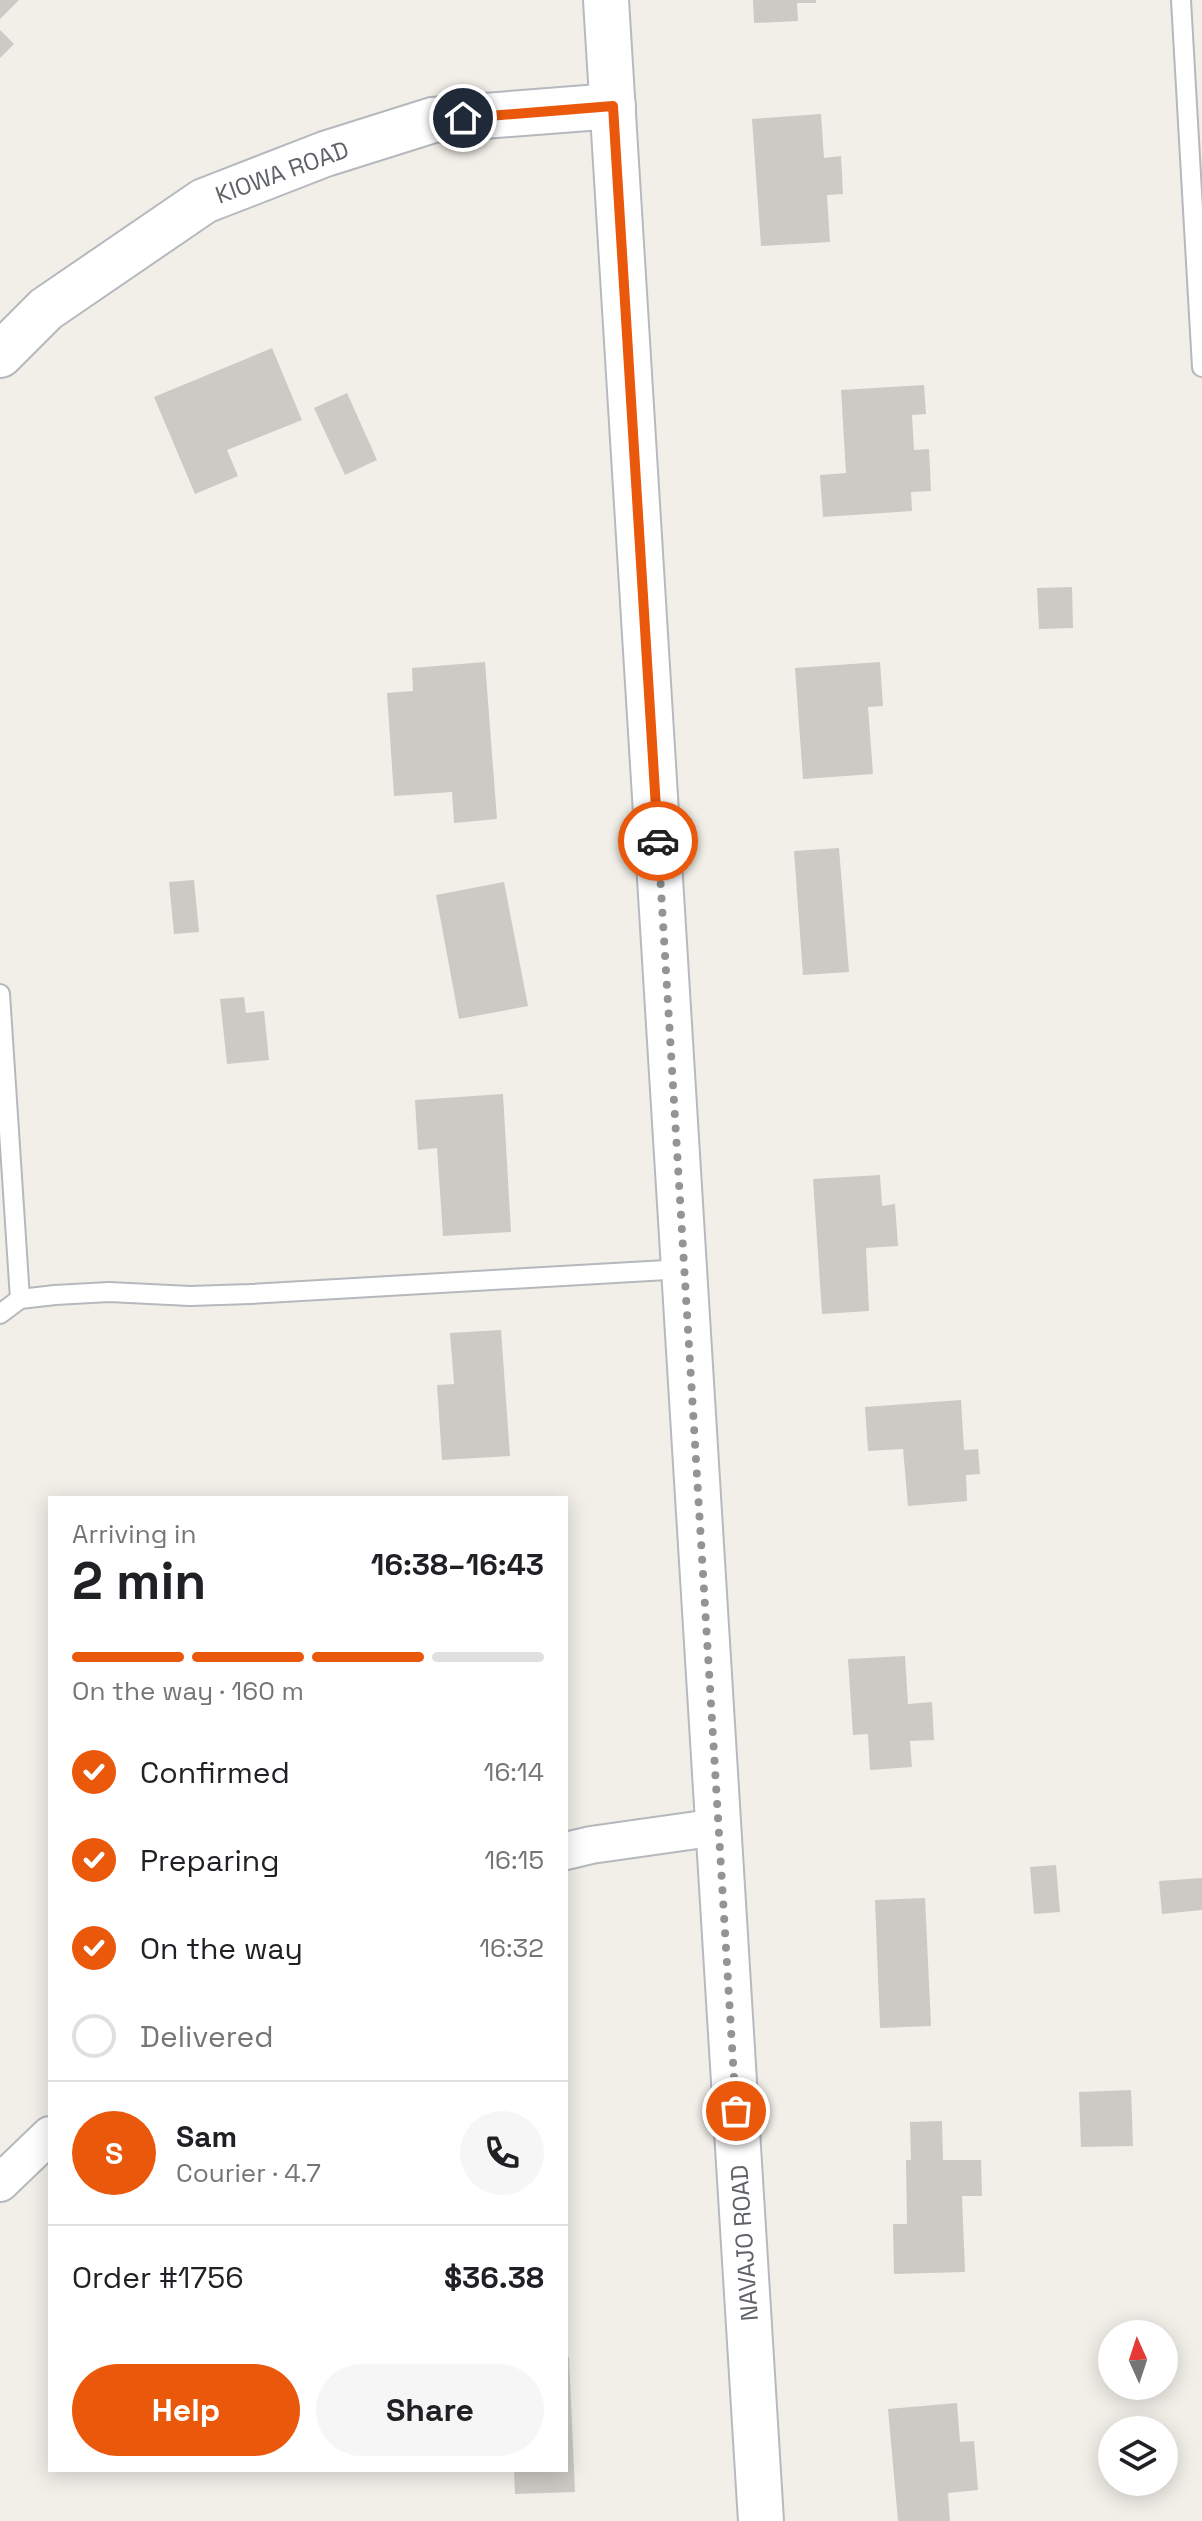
<!DOCTYPE html>
<meta charset="utf-8">
<style>
:root{--surface:#fff;--page:#f6f6f6;--text:#202124;--muted:#757577;--line:#e0e0e0;--accent:#ea580c}
body{margin:0;font-family:"Space Grotesk",sans-serif;background:var(--page);color:var(--text);height:100vh;display:flex;flex-direction:column;font-size:30px;white-space:nowrap}
*{box-sizing:border-box;margin:0}
p{font-size:26px;color:var(--muted)}
.icon{flex:none;width:44px;height:44px;fill:none;stroke:currentColor;stroke-width:2;stroke-linecap:round;stroke-linejoin:round}
.map{position:relative;flex:1;overflow:hidden}
.panel{position:absolute;left:48px;top:1496px;width:520px;height:976px;display:flex;flex-direction:column;background:var(--surface);border-radius:0px;box-shadow:0 4px 20px #0003}
.panel>*{flex:none}
.needle{width:52px;rotate:357deg}
.fabs{position:absolute;left:1098px;top:2320px;display:grid;gap:16px}
.fabs a{display:grid;place-items:center;width:80px;height:80px;border-radius:50%;background:var(--surface);box-shadow:0 4px 20px #0003;font-size:40px}
.pin{position:absolute;display:grid;place-items:center;width:68px;height:68px;color:#fff;margin:-34px;border:4px solid #fff;border-radius:50%;box-shadow:0 2px 8px #0007}
.courier{position:absolute;display:grid;place-items:center;width:80px;height:80px;margin:-40px;border:6px solid #ea580c;border-radius:50%;background:#fff;color:#222;box-shadow:0 2px 10px #0007}
.headline em{font-style:normal;font-weight:600}
.headline div{display:flex;flex-direction:column-reverse}
.headline{display:flex;align-items:center;justify-content:space-between;height:136px;padding:0 24px}
h1{font-size:52px;font-weight:600;line-height:60px}
.bar{display:grid;grid-template-columns:repeat(4,1fr);gap:12px 8px;align-content:center;height:96px;padding:0 24px}
.bar i{height:10px;border-radius:6px;background:var(--line)}
.bar .current{background:var(--accent)}
.bar p{grid-column:span 4}
.line{display:flex;align-items:center;gap:20px;padding:0 24px;border-top:2px solid var(--line)}
.line div{flex:1}
.round{display:grid;place-items:center;flex:none;width:84px;height:84px;border-radius:42px;background:var(--page)}
ol{padding:0 24px;list-style:none}
li{display:flex;align-items:center;gap:24px;height:88px}
li p{margin-inline-start:auto}
li .icon{padding:8px;border-radius:50%;background:var(--accent);color:#fff;stroke-width:4}
li:last-child{color:var(--muted)}
li i{width:44px;height:44px;border:4px solid var(--line);border-radius:50%}
.cta{display:flex;gap:16px;margin-top:auto;padding:16px 24px}
.cta a{flex:1;height:92px;border-radius:48px;background:var(--accent);color:#fff;font-size:32px;font-weight:600;line-height:92px;text-align:center}
.cta a+a{background:var(--page);color:var(--text)}
.map>svg:first-child{display:block}
</style>
<div class="map">
<svg width="1202" height="2521" viewBox="0 0 1202 2521">
<rect width="100%" height="100%" fill="#f1efe8"/>
<!-- building -->
<g fill="#cccac5">
<path d="M0,0H19L0,19Z"/>
<path d="M753,0H816V3H797L798,21L754,23Z"/>
<path d="M0,30L14,44L0,58Z"/>
<path d="M821,114L824,158L841,156L843,194L827,195L830,242L761,246L752,119Z"/>
<path d="M272,348L302,420L227,450L238,476L195,494L154,397Z"/>
<path d="M924,385L926,414L912,415L914,450L929,449L931,491L911,492L912,511L823,517L820,475L846,473L841,390Z"/>
<path d="M347,393L377,460L345,475L314,408Z"/>
<path d="M1072,587L1073,628L1039,629L1037,588Z"/>
<path d="M485,662L497,819L454,823L452,792L394,796L387,693L413,691L412,668Z"/>
<path d="M880,662L883,706L868,707L873,774L803,779L795,668Z"/>
<path d="M839,848L849,972L803,975L794,851Z"/>
<path d="M194,880L199,932L174,934L169,882Z"/>
<path d="M504,882L528,1006L459,1019L436,895Z"/>
<path d="M244,997L246,1013L264,1011L269,1060L227,1064L220,999Z"/>
<path d="M503,1094L511,1232L443,1236L437,1148L418,1150L415,1100Z"/>
<path d="M880,1175L882,1206L895,1204L898,1246L866,1248L869,1311L822,1314L813,1179Z"/>
<path d="M501,1330L510,1456L442,1460L437,1385L454,1384L450,1333Z"/>
<path d="M961,1400L964,1450L978,1449L980,1474L966,1475L967,1501L908,1506L903,1449L868,1451L865,1407Z"/>
<path d="M905,1656L908,1704L932,1702L934,1740L910,1741L912,1767L870,1770L868,1734L853,1735L848,1659Z"/>
<path d="M1056,1865L1060,1912L1034,1914L1030,1867Z"/>
<path d="M1202,1878V1910L1162,1914L1159,1881Z"/>
<path d="M925,1898L931,2026L880,2028L875,1900Z"/>
<path d="M1131,2090L1133,2146L1081,2147L1079,2092Z"/>
<path d="M942,2121L943,2160H981L982,2196H962L965,2272L894,2274L893,2224H907L906,2160H911L910,2122Z"/>
<path d="M566,2357H569L575,2492L515,2494L514,2470H566Z"/>
<path d="M957,2403L960,2442L974,2441L978,2490L948,2493L950,2521H898L888,2409Z"/>
</g>
<g fill="none" stroke-linecap="round" stroke-linejoin="round">
<defs>
<g id="service">
<path d="M1181,0L1202,367"/>
<path d="M0,994L20,1299"/>
<path d="M0,1314L20,1299L55,1295L109,1292L190,1296L250,1294L684,1269"/>
</g>
<g id="minor">
<path d="M566,1851L591,1845L718,1827"/>
<path d="M0,2183L50,2135"/>
</g>
<path id="tertiary" d="M0,355L46,309L204,201L325,154L433,120L613,106"/>
<path id="secondary" d="M606,0L761,2521"/>
</defs>
<!-- service casing -->
<use href="#service" stroke="#b5b8bc" stroke-width="22"/>
<!-- minor casing -->
<use href="#minor" stroke="#b5b8bc" stroke-width="40"/>
<!-- tertiary casing -->
<use href="#tertiary" stroke="#b5b8bc" stroke-width="48"/>
<!-- secondary casing -->
<use href="#secondary" stroke="#b6babf" stroke-width="48"/>
<!-- service -->
<use href="#service" stroke="#fff" stroke-width="18"/>
<!-- minor -->
<use href="#minor" stroke="#fff" stroke-width="36"/>
<!-- tertiary -->
<use href="#tertiary" stroke="#fff" stroke-width="44"/>
<!-- secondary -->
<use href="#secondary" stroke="#fff" stroke-width="44"/>
</g>
<g fill="none" stroke-linecap="round" stroke-linejoin="round">
<!-- done -->
<path stroke="#929495" stroke-width="8" stroke-dasharray="0 14.4" d="M658,841L736,2111"/>
<!-- route -->
<path stroke="#ea580c" stroke-width="10" d="M463,118L613,106L658,841"/>
</g>
<g text-anchor="middle" dominant-baseline="central" stroke-width="6" stroke-linejoin="round" paint-order="stroke">
<!-- street labels -->
<g font-size="24" fill="#5f6368" stroke="#fff">
<text transform="translate(282 172) rotate(-20)">KIOWA ROAD</text>
<text transform="translate(744 2243) rotate(-94)">NAVAJO ROAD</text>
</g>
</g>
</svg>
<div class="fabs">
<a><svg class="needle" viewBox="-14 -14 28 28"><path d="M0-13l5 13h-10z" fill="#e53935"/><path d="M0 13l5-13h-10z" fill="#757577"/></svg></a>
<a><svg class="icon" aria-label="layers" viewBox="0 0 24 24"><path d="M12 4l9 5-9 5-9-5zM3 14l9 5 9-5"/></svg></a>
</div>
<div class="pin" style="left:736px;top:2111px;background:#ea580c"><svg class="icon" aria-label="bag" viewBox="0 0 24 24"><path d="M5 8h14l-1 12H6zM9 8a3 3 0 0 1 6 0"/></svg></div>
<div class="pin" style="left:463px;top:118px;background:#1f2937"><svg class="icon" aria-label="home" viewBox="0 0 24 24"><path d="M3 11l9-7 9 7M6 9v11h12V9"/></svg></div>
<div class="courier" style="left:658px;top:841px"><svg class="icon" aria-label="car" viewBox="0 0 24 24"><path d="M5 17H2v-5l4-1 3-4h7l3 4 3 1v5h-3M9 17h6M6 11h13"/><circle cx="7" cy="17" r="2"/><circle cx="17" cy="17" r="2"/></svg></div>
<section class="panel">
<div class="headline"><div><h1>2 min</h1><p>Arriving in</p></div><em>16:38–16:43</em></div>
<div class="bar"><i class="current"></i><i class="current"></i><i class="current"></i><i></i><p>On the way · 160 m</p></div>
<ol>
<li><svg class="icon" aria-label="check" viewBox="0 0 24 24"><path d="M5 12l5 5 9-10"/></svg>Confirmed<p>16:14</p></li>
<li><svg class="icon" aria-label="check" viewBox="0 0 24 24"><path d="M5 12l5 5 9-10"/></svg>Preparing<p>16:15</p></li>
<li><svg class="icon" aria-label="check" viewBox="0 0 24 24"><path d="M5 12l5 5 9-10"/></svg>On the way<p>16:32</p></li>
<li><i></i>Delivered</li>
</ol>
<div class="line" style="height:144px"><b class="round" style="background:var(--accent);color:#fff">S</b><div><b>Sam</b><p>Courier · 4.7</p></div><a class="round"><svg class="icon" aria-label="phone" viewBox="0 0 24 24"><path d="M5 4h4l2 5-3 2q2 4 5 5l2-3 5 2v4C11 20 4 13 5 4z"/></svg></a></div>
<div class="line" style="height:104px"><div>Order #1756</div><b>$36.38</b></div>
<div class="cta"><a>Help</a><a>Share</a></div>
</section>
</div>
